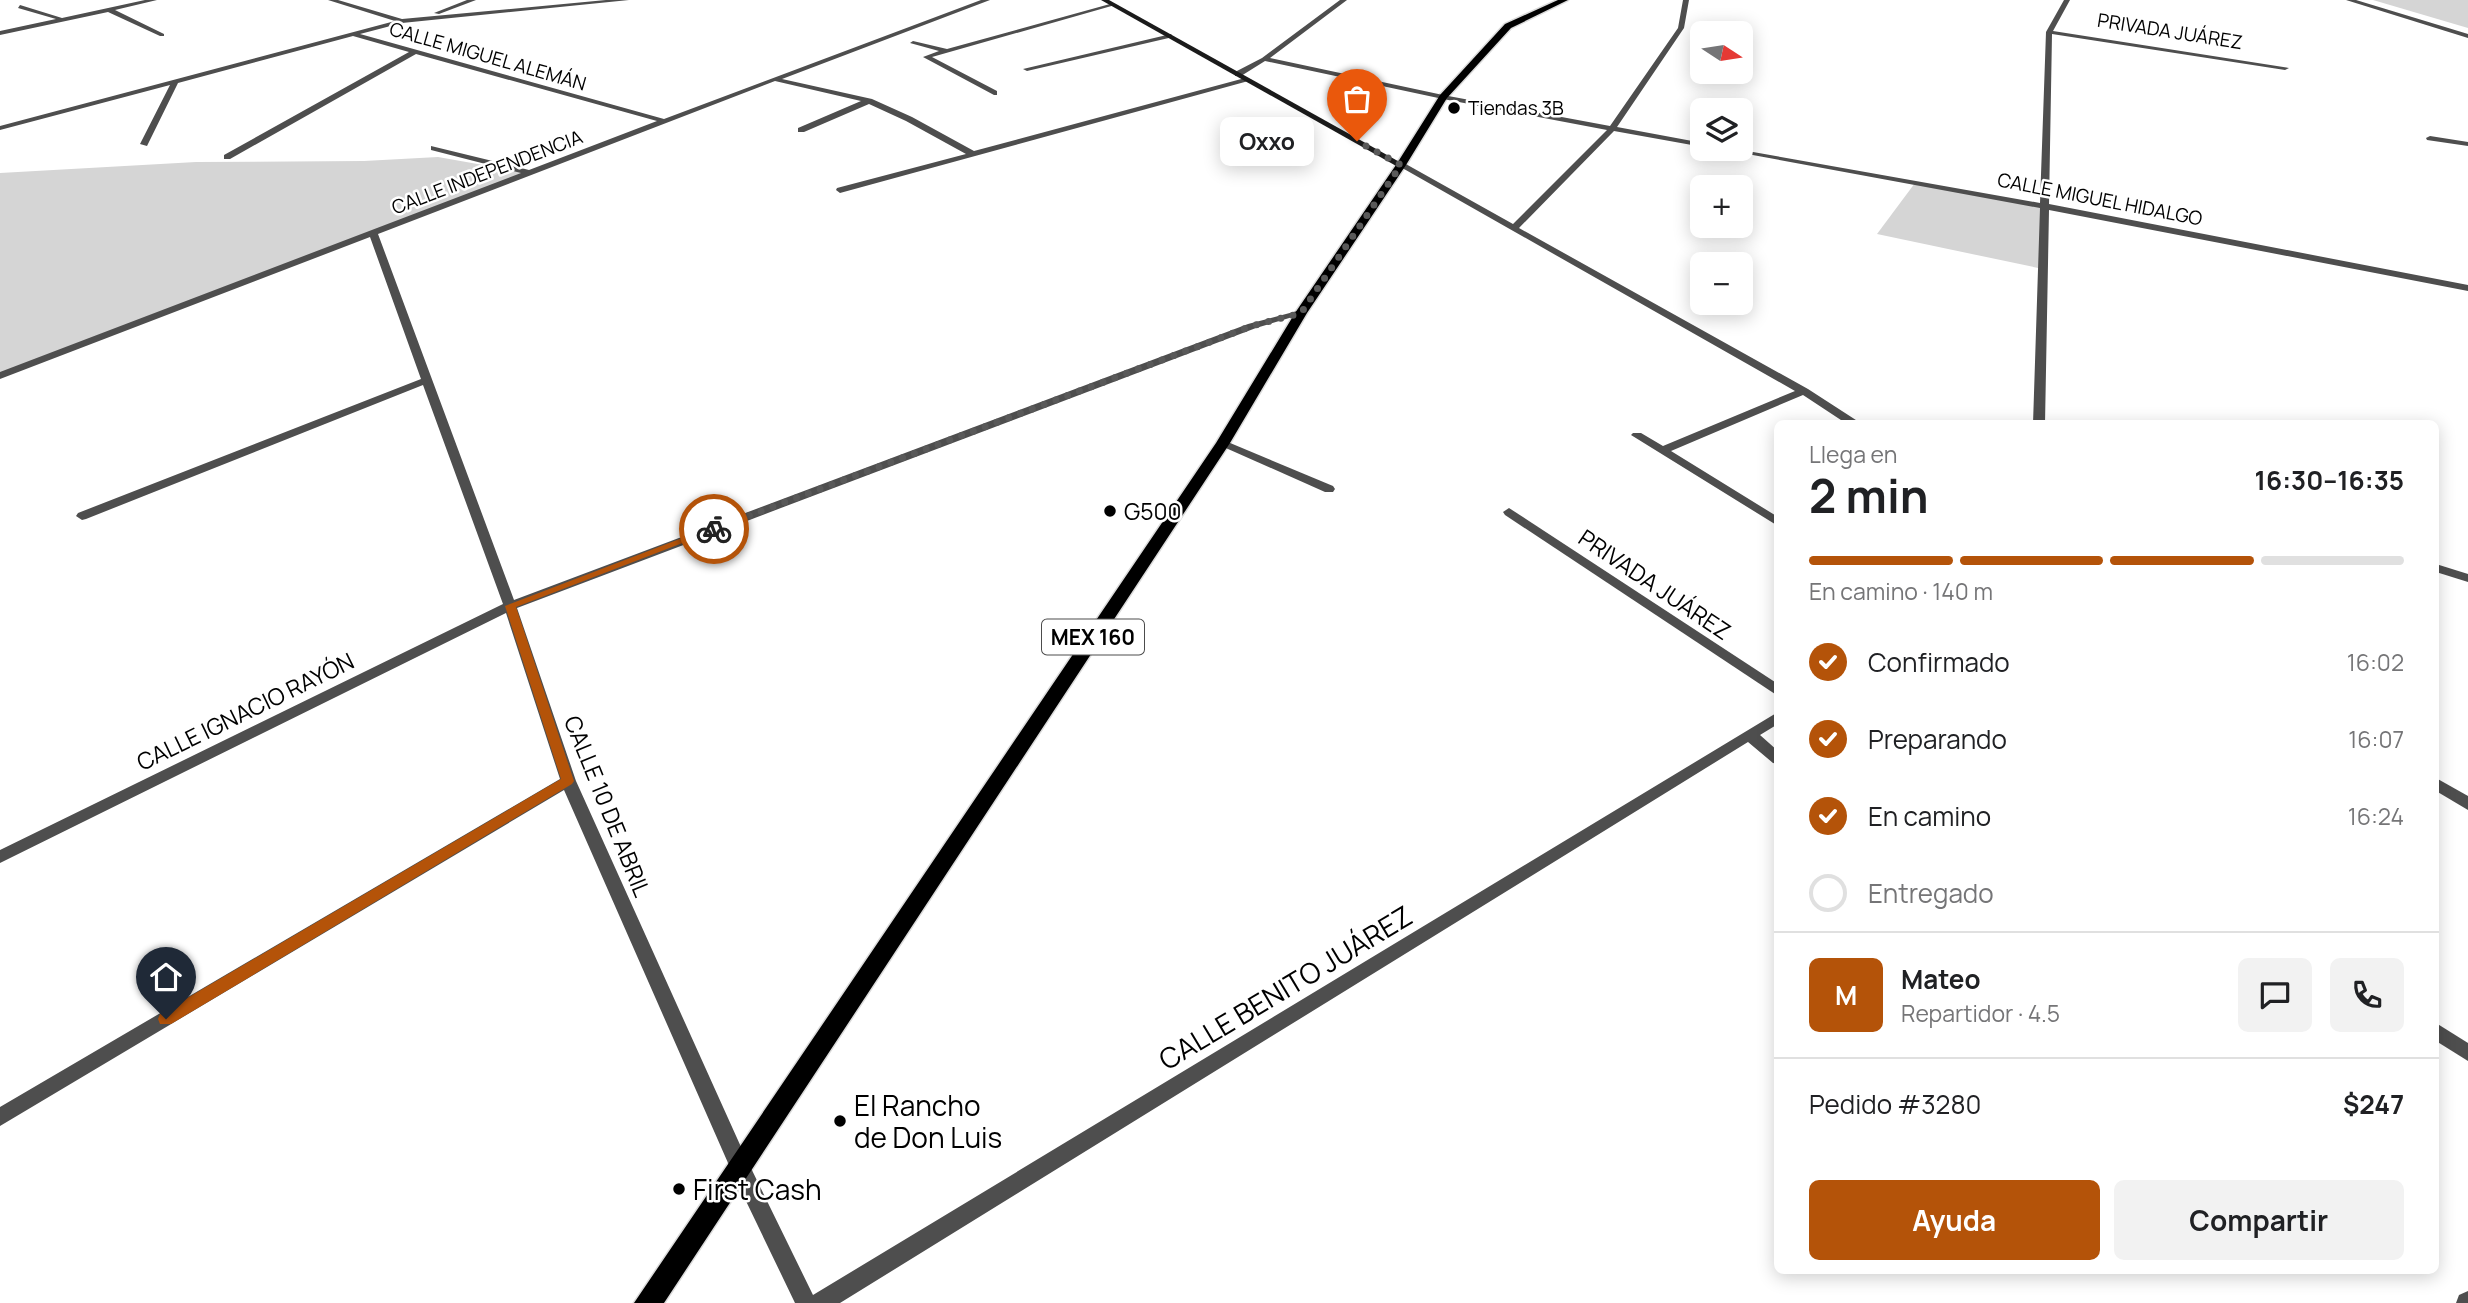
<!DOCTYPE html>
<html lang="es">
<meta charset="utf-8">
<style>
:root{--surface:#fff;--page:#f2f2f2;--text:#202124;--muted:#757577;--line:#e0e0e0;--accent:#b45309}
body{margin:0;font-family:Manrope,sans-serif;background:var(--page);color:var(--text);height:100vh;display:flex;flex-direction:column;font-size:26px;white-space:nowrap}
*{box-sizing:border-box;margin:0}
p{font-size:23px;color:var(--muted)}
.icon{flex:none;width:38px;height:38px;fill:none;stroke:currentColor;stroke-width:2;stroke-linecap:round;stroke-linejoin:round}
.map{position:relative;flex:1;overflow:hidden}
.details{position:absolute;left:1774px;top:420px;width:665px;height:854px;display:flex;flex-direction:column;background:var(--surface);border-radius:10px;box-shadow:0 4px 18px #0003}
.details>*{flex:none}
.needle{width:46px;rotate:102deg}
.controls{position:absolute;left:1690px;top:21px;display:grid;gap:14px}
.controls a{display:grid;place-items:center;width:63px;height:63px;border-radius:10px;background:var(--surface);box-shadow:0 4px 18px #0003;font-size:35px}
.pin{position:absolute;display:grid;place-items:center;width:60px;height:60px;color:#fff;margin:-72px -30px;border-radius:50% 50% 50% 0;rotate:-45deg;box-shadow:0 0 7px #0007}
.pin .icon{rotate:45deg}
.courier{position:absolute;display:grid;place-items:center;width:70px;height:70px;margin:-35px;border:5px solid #b45309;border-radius:50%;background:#fff;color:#222;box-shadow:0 2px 9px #0007}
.bubble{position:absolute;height:49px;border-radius:10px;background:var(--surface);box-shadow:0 4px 18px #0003;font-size:23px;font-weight:700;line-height:49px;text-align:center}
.summary em{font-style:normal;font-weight:700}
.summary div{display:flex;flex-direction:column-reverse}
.summary{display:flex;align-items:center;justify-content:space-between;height:119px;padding:0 35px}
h1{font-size:46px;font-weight:700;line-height:52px}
.bar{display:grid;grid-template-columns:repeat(4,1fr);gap:10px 7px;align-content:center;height:84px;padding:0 35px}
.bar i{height:9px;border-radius:5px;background:var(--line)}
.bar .on{background:var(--accent)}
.bar p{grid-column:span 4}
.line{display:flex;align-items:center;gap:18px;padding:0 35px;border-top:2px solid var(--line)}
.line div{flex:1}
.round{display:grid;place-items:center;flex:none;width:74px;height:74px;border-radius:10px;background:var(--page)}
ol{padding:0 35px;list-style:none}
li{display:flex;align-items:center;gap:21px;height:77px}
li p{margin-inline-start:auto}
li .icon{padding:7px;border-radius:50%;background:var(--accent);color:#fff;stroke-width:4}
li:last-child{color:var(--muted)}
li i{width:38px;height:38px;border:4px solid var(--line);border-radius:50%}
.primary-button{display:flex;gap:14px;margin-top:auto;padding:14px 35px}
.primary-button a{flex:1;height:80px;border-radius:10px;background:var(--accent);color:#fff;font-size:28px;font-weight:700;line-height:80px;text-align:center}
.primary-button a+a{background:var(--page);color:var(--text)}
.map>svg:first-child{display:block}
</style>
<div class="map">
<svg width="2468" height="1303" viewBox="0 0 2468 1303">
<rect width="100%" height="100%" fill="#fff"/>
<!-- green -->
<g fill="#d5d5d5">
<path d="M2373,0H2468V28Z"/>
<path d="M438,157L529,173L0,376V173L196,162L364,161Z"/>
<path d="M1915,183L2044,206L2043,269L1877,234Z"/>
</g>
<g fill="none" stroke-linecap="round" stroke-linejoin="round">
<defs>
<path id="primary" d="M1558,0H1568L1511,28L1447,98L1406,165L1307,313L1230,443L664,1303H634L1216,443L1295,313L1396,165L1440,95L1505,24Z"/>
</defs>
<!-- primary casing -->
<use href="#primary" stroke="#dbdbdb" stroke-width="3"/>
<!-- street -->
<g fill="#4e4e4e" fill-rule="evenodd">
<path d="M145,0H157L115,10L164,34V36H160L108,12L0,35V31L56,19L18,8L20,5L62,18Z"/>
<path d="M328,0H338L402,19L606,0H629L402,23L360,34L664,119L981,0H990L782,79L872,99L912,117L974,151L1245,78L1252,80L840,193L836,190L837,188L966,154L906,121L869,104L804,132H798V128L861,101L775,81L378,234L514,600L1248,324L1301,310L1306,313L1256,328L517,608L576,781L746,1158L813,1295L1778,712V724L1760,735L1778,751V764L1773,763L1748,742L840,1303H795L732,1172L564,790L0,1126V1107L560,779L506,613L0,863V850L503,604L423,385L86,519L82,520L76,516L78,513L421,379L370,237L0,379V372L521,173L431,150V146L529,170L657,121L416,54L230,159H224V155L409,52L353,36L178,83L147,146L140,144L170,85L0,130V126L395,21Z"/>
<path d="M467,0H476L439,14L434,13Z"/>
<path d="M1340,0H1347L1270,58L1443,95L1610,126L1678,28L1683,0H1689L1684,28L1617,127L1703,143V147L1614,131L1519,228L1808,389L1859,422L1860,424H1847L1803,395L1671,451L1778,517V526L1631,435L1633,433H1641L1663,446L1795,391L1397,165L1404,163L1513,224L1607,130L1443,99L1265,61L1241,76H1235V72L1262,58Z"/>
<path d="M2064,0H2070L2053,31L2289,68L2285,70L2052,34L2049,204L2468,285V291L2049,210L2045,424H2033L2040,208L1720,149H1736L2040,203L2046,32Z"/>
<path d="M2346,0H2356L2468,34V38Z"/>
<path d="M1110,4L1115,5L932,57L997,91V95H994L923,57L939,51L910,43L913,41L947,49Z"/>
<path d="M1171,34L1173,37L1027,71L1023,69Z"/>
<path d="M2430,136L2468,142V146L2427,140L2426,138Z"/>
<path d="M1223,440L1333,486L1335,489L1333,492H1325L1219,445V441Z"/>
<path d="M1509,508L1778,684V696L1505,515L1503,512Z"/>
<path d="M2436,564L2468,574V582L2436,572Z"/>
<path d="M2436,778L2468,796V810L2436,791Z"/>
<path d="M2436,1023L2468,1043V1061L2436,1041Z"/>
<path d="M2468,1291V1303H2456L2459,1295Z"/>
</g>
<!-- secondary -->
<path fill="#1b1b1b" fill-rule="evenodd" d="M1101,0H1109L1405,165L1398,167Z"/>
<!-- primary -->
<use href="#primary" fill="#000" fill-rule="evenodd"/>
</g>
<!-- route -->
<path fill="#b45309" d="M711,527L719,529L516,607L574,781L572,784L171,1024H160L158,1019L160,1014L561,779L505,606Z"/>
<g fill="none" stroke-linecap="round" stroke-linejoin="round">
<!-- done -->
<path stroke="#595959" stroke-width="7" stroke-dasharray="0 12.6" d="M714,529L1252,326L1301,313L1401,165L1357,141"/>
</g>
<!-- markers -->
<g fill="#000" stroke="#fff" stroke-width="2.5">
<circle cx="1454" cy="108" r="7"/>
<circle cx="1110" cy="511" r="7"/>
<circle cx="840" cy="1121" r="7"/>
<circle cx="679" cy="1189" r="7"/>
</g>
<g text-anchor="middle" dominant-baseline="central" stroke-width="5" stroke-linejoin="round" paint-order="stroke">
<!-- far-street labels -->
<g font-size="19" fill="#000" stroke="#fff">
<text transform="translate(2170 31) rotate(9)">PRIVADA JUÁREZ</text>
<text transform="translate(488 56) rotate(16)">CALLE MIGUEL ALEMÁN</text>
<text transform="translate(487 172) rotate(-21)">CALLE INDEPENDENCIA</text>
<text transform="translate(2100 199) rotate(11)">CALLE MIGUEL HIDALGO</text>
</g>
<!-- far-poi labels -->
<g font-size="19" fill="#000" stroke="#fff" text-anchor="start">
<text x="1468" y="108">Tiendas 3B</text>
</g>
<!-- shield labels -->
<rect fill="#fff" stroke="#4c4c4c" stroke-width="2" x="1042" y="619.5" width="102" height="35" rx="5"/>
<g font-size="21" font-weight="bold" fill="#000">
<text x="1093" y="637">MEX 160</text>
</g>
<!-- poi labels -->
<g font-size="23" fill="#000" stroke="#fff" text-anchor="start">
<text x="1124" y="511">G500</text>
</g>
<!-- street labels -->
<g font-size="23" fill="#000" stroke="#fff">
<text transform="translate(1655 584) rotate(34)">PRIVADA JUÁREZ</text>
<text transform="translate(245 711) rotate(-26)">CALLE IGNACIO RAYÓN</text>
<text transform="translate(608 806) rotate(68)">CALLE 10 DE ABRIL</text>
</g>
<!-- near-street labels -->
<g font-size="28" fill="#000" stroke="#fff">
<text transform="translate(1285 987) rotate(-31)">CALLE BENITO JUÁREZ</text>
</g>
<!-- near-poi labels -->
<g font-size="28" fill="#000" stroke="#fff" text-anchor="start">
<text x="854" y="1105">El Rancho<tspan x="854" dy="32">de Don Luis</tspan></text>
<text x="693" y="1189">First Cash</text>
</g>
</g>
</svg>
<div class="controls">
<a><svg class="needle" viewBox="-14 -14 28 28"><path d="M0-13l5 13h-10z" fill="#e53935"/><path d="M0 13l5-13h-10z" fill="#757577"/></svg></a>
<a><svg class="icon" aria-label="layers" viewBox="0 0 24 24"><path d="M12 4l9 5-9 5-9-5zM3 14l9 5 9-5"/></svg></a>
<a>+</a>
<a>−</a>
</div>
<div class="pin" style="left:1357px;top:141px;background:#ea580c"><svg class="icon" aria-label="bag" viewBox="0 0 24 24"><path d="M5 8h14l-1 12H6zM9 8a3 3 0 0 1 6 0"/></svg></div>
<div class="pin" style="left:166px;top:1019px;background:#1f2937"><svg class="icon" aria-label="home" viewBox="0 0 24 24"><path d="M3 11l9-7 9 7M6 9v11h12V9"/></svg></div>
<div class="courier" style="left:714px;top:529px"><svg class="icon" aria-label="bike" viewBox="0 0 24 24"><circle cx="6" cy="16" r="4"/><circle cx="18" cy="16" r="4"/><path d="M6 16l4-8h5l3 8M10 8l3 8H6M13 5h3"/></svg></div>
<div class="bubble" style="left:1220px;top:117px;width:94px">Oxxo</div>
<section class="details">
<div class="summary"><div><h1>2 min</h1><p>Llega en</p></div><em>16:30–16:35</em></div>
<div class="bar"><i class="on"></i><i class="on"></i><i class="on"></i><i></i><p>En camino · 140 m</p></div>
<ol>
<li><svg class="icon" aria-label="check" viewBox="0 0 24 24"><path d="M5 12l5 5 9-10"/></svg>Confirmado<p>16:02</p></li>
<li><svg class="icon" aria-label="check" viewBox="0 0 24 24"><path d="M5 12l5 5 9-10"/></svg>Preparando<p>16:07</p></li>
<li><svg class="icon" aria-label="check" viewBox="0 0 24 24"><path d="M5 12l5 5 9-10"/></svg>En camino<p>16:24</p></li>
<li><i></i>Entregado</li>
</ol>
<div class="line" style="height:126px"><b class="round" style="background:var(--accent);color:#fff">M</b><div><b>Mateo</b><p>Repartidor · 4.5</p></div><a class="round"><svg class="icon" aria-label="chat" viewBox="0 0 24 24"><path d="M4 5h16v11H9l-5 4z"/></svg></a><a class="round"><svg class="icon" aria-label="phone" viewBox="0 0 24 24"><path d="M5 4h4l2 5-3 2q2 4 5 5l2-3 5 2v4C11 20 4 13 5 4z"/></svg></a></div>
<div class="line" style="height:91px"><div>Pedido #3280</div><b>$247</b></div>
<div class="primary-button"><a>Ayuda</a><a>Compartir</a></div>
</section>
</div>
